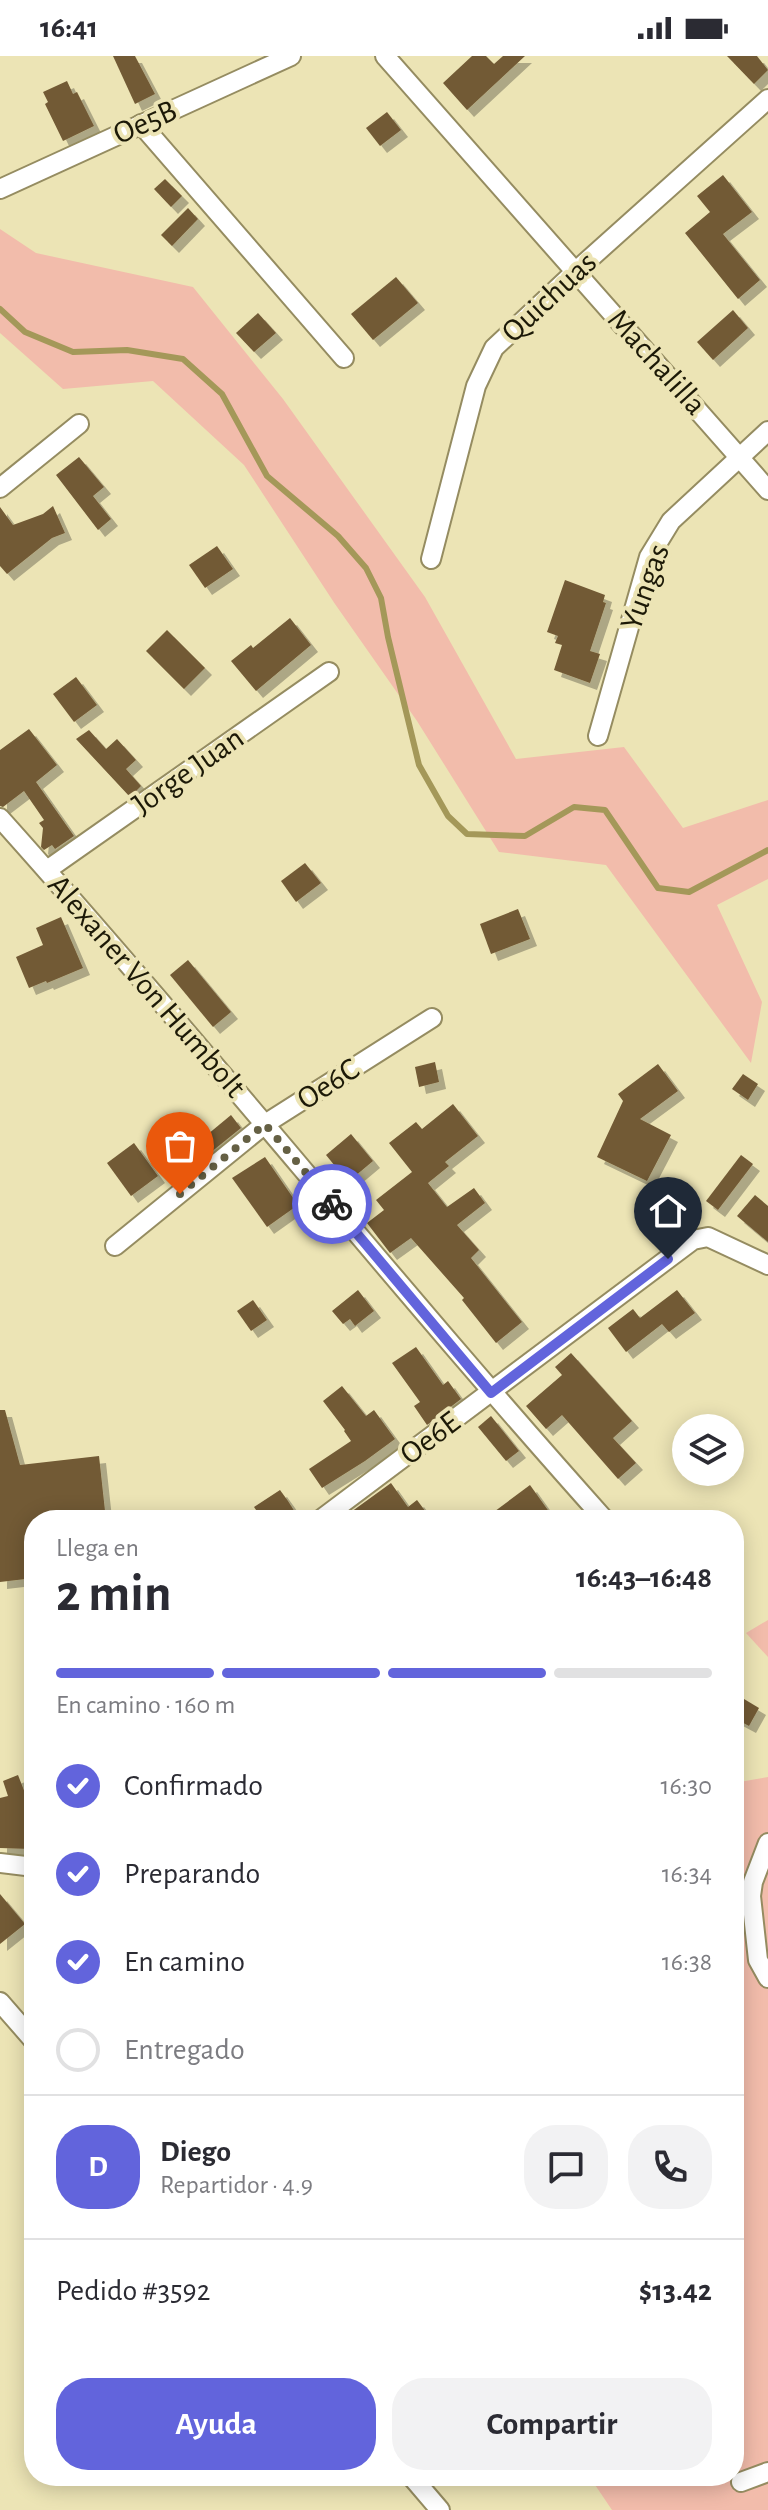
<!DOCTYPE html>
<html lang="es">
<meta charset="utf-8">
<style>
:root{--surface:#fff;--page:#f2f2f3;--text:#2b2b33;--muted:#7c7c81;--line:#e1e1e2;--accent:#6264dc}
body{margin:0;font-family:"Alegreya Sans",sans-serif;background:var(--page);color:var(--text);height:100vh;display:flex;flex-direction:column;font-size:30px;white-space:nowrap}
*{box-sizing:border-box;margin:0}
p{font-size:26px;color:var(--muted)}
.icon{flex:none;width:44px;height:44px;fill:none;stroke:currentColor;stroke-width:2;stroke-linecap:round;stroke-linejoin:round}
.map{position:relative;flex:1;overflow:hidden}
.details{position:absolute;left:24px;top:1454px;width:720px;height:976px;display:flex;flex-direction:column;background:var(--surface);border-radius:32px;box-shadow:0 4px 20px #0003}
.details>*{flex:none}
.buttons{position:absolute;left:672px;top:1358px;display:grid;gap:16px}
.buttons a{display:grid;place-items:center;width:72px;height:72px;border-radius:50%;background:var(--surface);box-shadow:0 4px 20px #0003;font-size:40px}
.pin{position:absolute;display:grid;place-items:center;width:68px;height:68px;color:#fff;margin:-82px -34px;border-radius:50% 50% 50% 0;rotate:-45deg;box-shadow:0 0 8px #0007}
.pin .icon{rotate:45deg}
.courier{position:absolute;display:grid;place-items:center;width:80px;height:80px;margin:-40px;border:6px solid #6264dc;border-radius:50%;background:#fff;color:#222;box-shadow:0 2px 10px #0007}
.overview em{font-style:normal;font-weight:600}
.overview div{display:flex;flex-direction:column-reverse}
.overview{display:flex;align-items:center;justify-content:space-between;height:136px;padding:0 32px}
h1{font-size:52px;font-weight:600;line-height:60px}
.bar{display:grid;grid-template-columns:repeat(4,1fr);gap:12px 8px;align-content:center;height:96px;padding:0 32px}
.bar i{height:10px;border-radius:6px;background:var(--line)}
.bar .current{background:var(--accent)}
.bar p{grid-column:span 4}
.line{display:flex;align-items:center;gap:20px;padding:0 32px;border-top:2px solid var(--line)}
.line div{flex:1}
.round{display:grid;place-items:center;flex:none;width:84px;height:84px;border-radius:32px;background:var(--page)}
ol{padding:0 32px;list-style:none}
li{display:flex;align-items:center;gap:24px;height:88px}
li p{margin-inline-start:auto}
li .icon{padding:8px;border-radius:50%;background:var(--accent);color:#fff;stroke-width:4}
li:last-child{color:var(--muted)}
li i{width:44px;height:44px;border:4px solid var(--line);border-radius:50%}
.action{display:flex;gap:16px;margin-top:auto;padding:16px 32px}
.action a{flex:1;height:92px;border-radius:32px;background:var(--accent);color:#fff;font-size:32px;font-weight:600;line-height:92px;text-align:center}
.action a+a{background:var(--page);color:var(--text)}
.status{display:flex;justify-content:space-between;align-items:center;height:56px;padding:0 40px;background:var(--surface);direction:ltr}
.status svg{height:22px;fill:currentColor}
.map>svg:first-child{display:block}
</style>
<div class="status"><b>16:41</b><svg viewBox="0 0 49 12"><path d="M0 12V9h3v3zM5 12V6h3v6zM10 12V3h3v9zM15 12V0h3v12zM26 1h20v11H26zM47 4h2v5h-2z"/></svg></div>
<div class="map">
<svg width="768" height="2454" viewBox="0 0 768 2454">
<defs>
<filter id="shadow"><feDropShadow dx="7" dy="7" stdDeviation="0" flood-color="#0004"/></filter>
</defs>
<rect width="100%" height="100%" fill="#ece4b5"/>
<!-- green -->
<g fill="#f2bcab">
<path d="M0,173L36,197L193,231L283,343L425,541L516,703L624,691L683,772L768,744V823L717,849L762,946L751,1007L606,809L499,796L417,665L335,548L244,409L153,325L63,333L0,277Z"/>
<path d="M768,1564V1601L746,1577Z"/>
<path d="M768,1721V2454H612L589,2420H734V1727Z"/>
</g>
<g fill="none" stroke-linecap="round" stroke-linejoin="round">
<!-- stream -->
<path stroke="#a49859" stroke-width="6" d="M0,253L25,276L73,296L127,294L183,303L222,338L267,420L338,480L366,512L381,542L388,581L419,709L448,760L467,778L525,780L574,751L605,754L658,832L689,836L768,794"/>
</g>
<!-- building -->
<g fill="#725a35" filter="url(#shadow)">
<path d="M113,0H135L155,38L135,48Z"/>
<path d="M472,0H486L494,8L503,0H525L467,54L443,27Z"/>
<path d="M727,0H757L768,14L754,28Z"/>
<path d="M67,25L73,38L77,36L94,70L63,85L45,48L48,46L43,36Z"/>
<path d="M387,56L401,74L380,90L366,72Z"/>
<path d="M723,119L752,156L723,178L760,224L738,243L685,177L710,156L697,140Z"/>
<path d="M165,123L182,140L171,151L154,133Z"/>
<path d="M188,152L198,163L172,190L161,179Z"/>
<path d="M396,221L418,247L373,284L351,258Z"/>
<path d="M733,254L748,272L713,304L697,286Z"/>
<path d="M258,257L276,277L254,296L236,277Z"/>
<path d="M79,401L104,431L93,440L111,463L98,474L56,419Z"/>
<path d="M53,450L65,477L52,482L7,518L0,510V451L13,469L43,458Z"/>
<path d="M217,490L233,513L205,532L189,509Z"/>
<path d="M565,524L605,539L603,546L606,547L590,595L600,598L590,627L554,614L562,589L555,587L558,580L547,576Z"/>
<path d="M290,562L311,589L256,635L231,605L251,589L253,592Z"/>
<path d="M167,574L205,612L184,633L146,595Z"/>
<path d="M76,621L97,649L74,666L53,638Z"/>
<path d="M29,673L57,709L36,726L74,780L55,793L52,789L44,794L41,791L43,772L39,767L44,764L24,735L3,751L0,750V694Z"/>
<path d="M89,674L106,693L117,683L136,704L126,713L141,730L130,741L76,683Z"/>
<path d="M305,807L321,827L296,846L281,825Z"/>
<path d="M518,853L530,883L491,898L480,868Z"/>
<path d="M61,861L83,912L47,927L46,925L29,932L16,901L43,889L36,872Z"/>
<path d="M188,904L231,956L213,971L170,919Z"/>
<path d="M435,1006L439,1026L419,1031L415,1011Z"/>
<path d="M658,1008L678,1035L640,1063L671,1079L647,1125L597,1101L623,1045L618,1038Z"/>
<path d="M743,1018L758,1028L748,1044L732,1033Z"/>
<path d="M453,1048L478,1080L445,1106L449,1110L428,1127L447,1151L474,1132L485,1147L457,1169L479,1194L471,1202L522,1266L496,1287L462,1244L464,1242L411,1182L390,1197L367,1167L384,1154L376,1144L412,1116L389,1087L416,1066L422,1073Z"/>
<path d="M231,1059L241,1072L200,1105L190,1093Z"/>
<path d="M351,1078L373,1105L348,1126L326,1099Z"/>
<path d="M134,1087L158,1120L131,1140L107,1107Z"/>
<path d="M741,1099L753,1108L718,1154L706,1145Z"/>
<path d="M265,1101L298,1149L267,1171L232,1122Z"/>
<path d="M755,1139L768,1150V1186L737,1160Z"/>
<path d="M358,1234L374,1255L355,1270L350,1263L343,1268L332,1255Z"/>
<path d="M677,1234L695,1257L669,1276L662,1268L626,1296L608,1272L633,1253L640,1262Z"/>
<path d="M253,1244L267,1264L251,1275L237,1255Z"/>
<path d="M416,1291L443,1329L448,1325L461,1343L427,1369L414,1350L420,1346L392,1307Z"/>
<path d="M571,1297L632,1365L613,1382L636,1407L618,1423L562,1359L546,1373L526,1350L562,1319L555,1311Z"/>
<path d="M342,1330L366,1360L374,1354L395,1383L365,1405L322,1432L309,1413L351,1385L344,1375L345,1374L323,1345Z"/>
<path d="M0,1354H5L20,1409L99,1400L106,1464H34V1522L0,1526Z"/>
<path d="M491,1360L519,1395L506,1405L478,1371Z"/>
<path d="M391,1427L408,1451L417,1444L432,1464H340Z"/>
<path d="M530,1429L555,1464H483Z"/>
<path d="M280,1434L288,1445L300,1464H263L254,1451Z"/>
<path d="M744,1643L759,1652L749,1670L734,1662Z"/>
<path d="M18,1719L32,1755L31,1793L0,1792V1742L8,1740L3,1725Z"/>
<path d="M0,1838L25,1868L0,1888Z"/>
</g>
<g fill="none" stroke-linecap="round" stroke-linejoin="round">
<defs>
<g id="street">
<path d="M385,0L768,434"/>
<path d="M141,68L344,302"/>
<path d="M0,133L291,0"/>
<path d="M0,432L79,368"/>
<path d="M431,503L476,330L494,292L576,215L768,43"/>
<path d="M598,680L649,501L671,465L768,375"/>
<path d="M0,762C206,992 399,1234 605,1464"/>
<path d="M47,814L329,616"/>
<path d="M115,1190L265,1068L432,962"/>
<path d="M320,1464L693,1184L708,1181L768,1209"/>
<path d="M768,1787L753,1826L751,1840L758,1904L768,1922"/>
<path d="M0,1807L34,1811"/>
<path d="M0,1946L34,1985"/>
<path d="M411,2420L440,2454"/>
<path d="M741,2426L768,2416"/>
</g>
</defs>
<!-- street casing -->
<use href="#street" stroke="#958c61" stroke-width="22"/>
<!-- street -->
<use href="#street" stroke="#fff" stroke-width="18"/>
</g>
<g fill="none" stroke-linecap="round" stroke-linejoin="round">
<!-- done -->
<path stroke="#656044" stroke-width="8" stroke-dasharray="0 14.4" d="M180,1138L265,1068L332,1148"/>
<!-- route -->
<path stroke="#6264dc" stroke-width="10" d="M332,1148L491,1337L668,1203"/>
</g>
<g text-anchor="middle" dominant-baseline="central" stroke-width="8" stroke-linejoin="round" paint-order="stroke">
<!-- street labels -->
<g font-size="32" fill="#1c1907" stroke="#ece4b5">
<text transform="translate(145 66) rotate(-24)">Oe5B</text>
<text transform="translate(549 241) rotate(-43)">Quichuas</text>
<text transform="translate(657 306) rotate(48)">Machalilla</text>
<text transform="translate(645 531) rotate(-70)">Yungas</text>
<text transform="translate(188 715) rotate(-35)">Jorge Juan</text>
<text transform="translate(147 930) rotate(49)">Alexaner Von Humbolt</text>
<text transform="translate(328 1028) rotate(-33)">Oe6C</text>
<text transform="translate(430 1382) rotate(-37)">Oe6E</text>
</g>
</g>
</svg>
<div class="buttons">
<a><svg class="icon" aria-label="layers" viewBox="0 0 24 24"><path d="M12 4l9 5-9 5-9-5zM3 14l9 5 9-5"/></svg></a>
</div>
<div class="pin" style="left:180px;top:1138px;background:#ea580c"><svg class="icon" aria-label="bag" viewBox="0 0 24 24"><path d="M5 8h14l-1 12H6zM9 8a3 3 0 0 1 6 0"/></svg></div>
<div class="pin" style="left:668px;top:1203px;background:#1f2937"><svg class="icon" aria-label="home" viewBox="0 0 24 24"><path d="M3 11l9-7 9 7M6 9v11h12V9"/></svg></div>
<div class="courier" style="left:332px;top:1148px"><svg class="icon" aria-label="bike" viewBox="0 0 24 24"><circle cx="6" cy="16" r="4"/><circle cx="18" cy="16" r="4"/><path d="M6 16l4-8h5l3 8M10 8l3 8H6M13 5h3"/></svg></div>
<section class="details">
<div class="overview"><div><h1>2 min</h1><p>Llega en</p></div><em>16:43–16:48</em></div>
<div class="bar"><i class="current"></i><i class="current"></i><i class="current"></i><i></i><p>En camino · 160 m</p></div>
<ol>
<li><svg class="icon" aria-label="check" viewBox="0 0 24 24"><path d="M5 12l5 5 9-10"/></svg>Confirmado<p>16:30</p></li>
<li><svg class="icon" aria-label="check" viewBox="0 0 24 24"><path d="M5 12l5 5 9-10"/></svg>Preparando<p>16:34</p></li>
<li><svg class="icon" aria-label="check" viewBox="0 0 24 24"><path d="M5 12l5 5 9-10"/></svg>En camino<p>16:38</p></li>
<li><i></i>Entregado</li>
</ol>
<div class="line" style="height:144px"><b class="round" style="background:var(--accent);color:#fff">D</b><div><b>Diego</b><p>Repartidor · 4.9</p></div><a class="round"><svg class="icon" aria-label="chat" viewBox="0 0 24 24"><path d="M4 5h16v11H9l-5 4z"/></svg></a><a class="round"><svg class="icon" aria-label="phone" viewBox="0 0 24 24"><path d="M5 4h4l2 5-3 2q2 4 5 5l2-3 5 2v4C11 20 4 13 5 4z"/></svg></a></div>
<div class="line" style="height:104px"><div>Pedido #3592</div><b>$13.42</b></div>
<div class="action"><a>Ayuda</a><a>Compartir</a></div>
</section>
</div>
